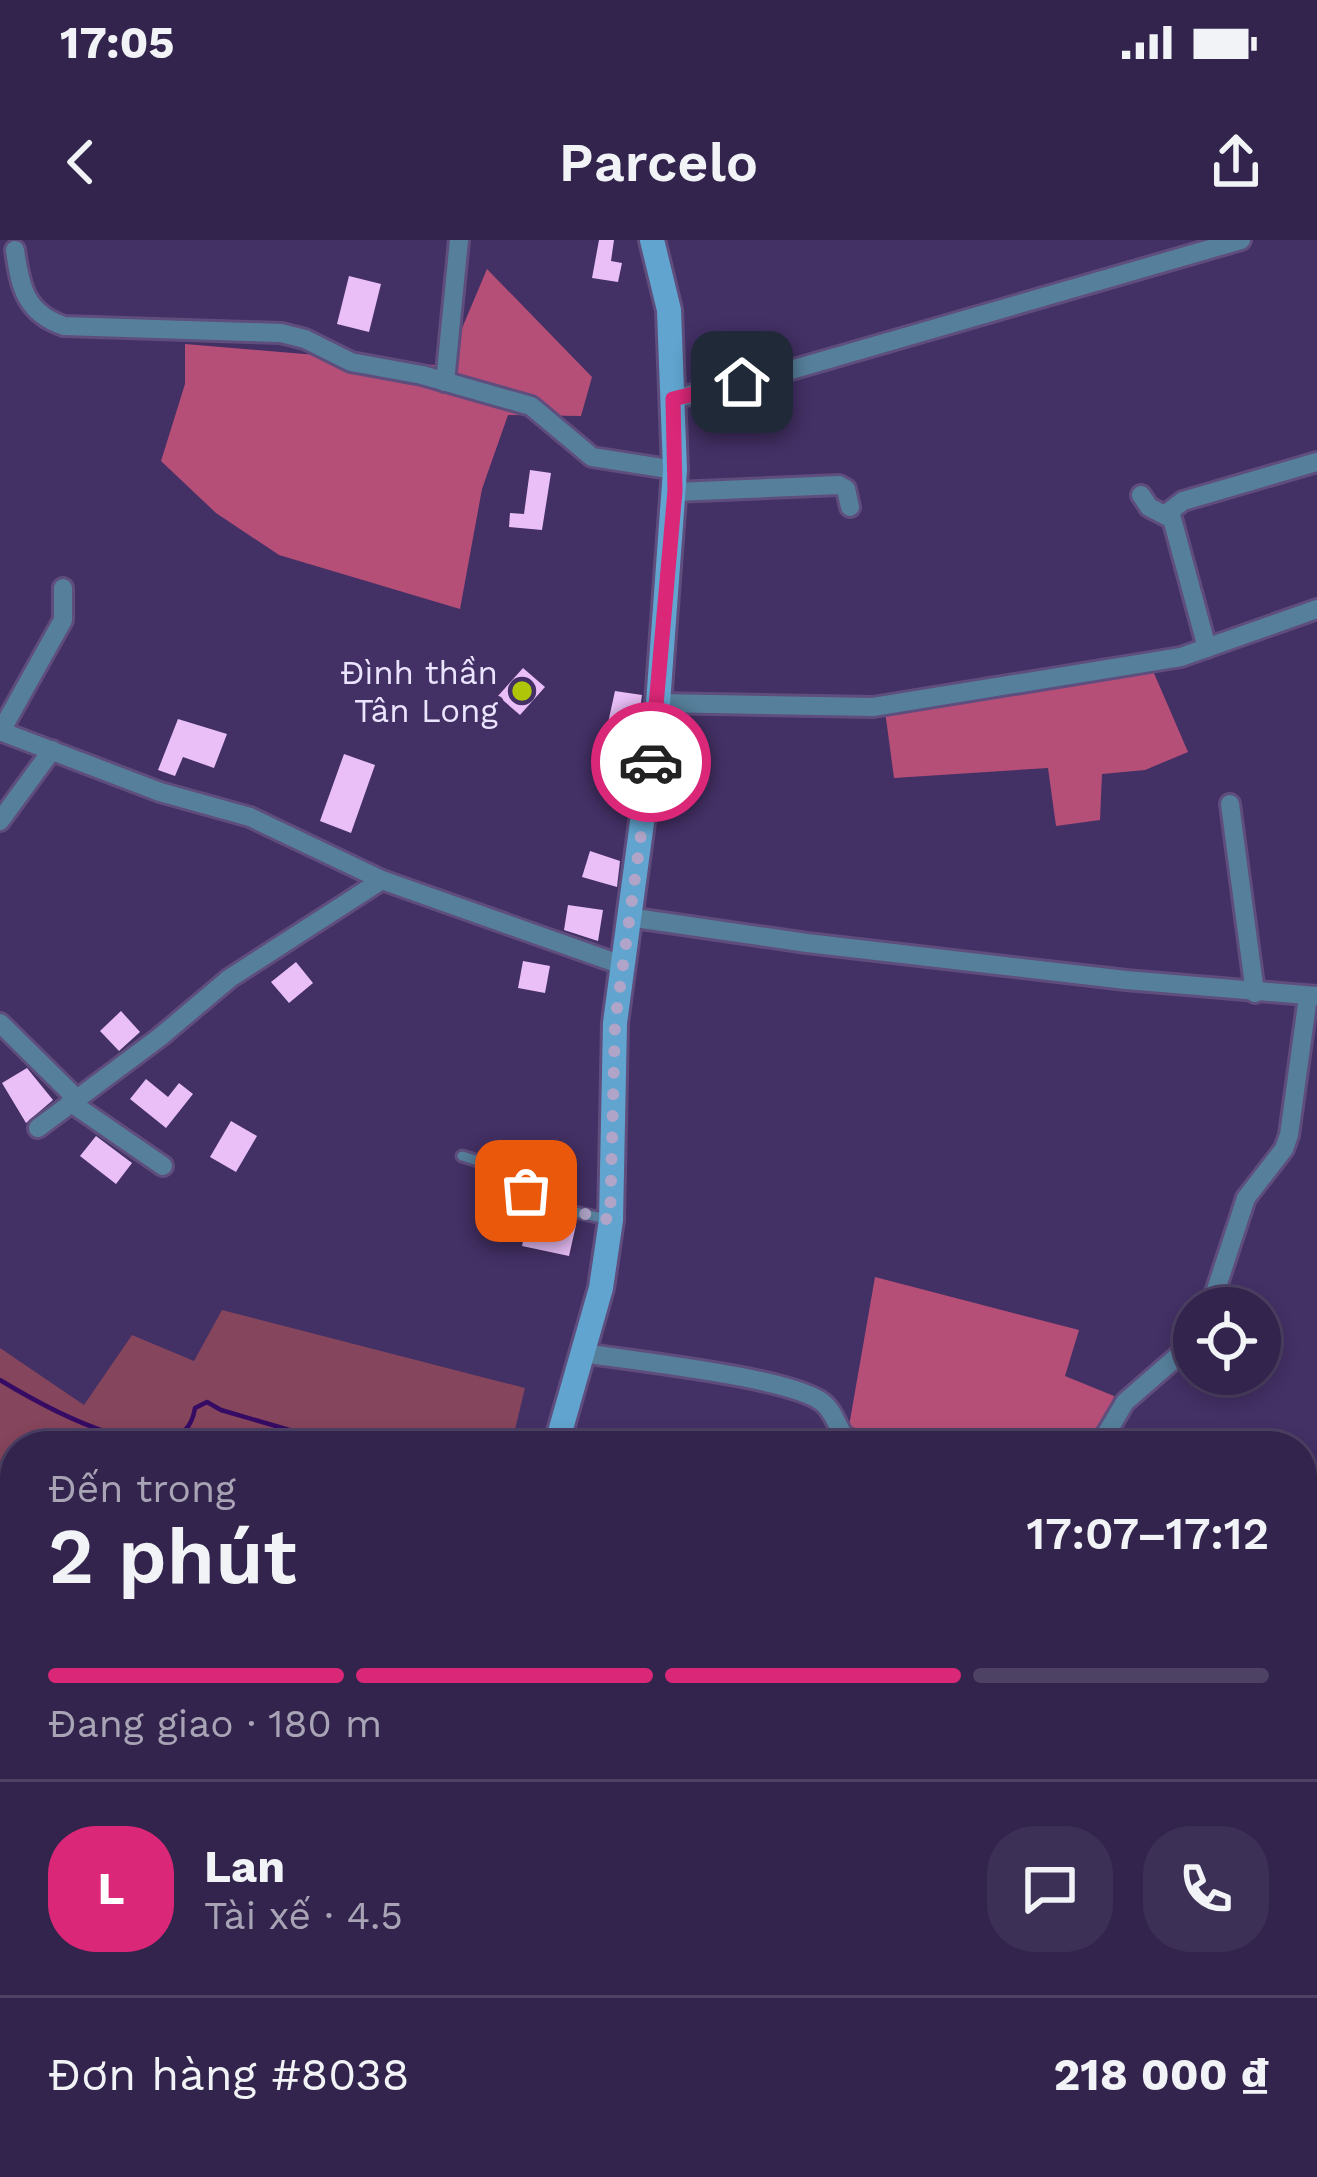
<!DOCTYPE html>
<html lang="vi">
<meta charset="utf-8">
<style>
:root{--surface:#32244c;--page:#3d3056;--text:#f1f3f6;--muted:#a8a4b5;--line:#4d4164;--accent:#db2777}
body{margin:0;font-family:"Work Sans",sans-serif;background:var(--page);color:var(--text);height:100vh;display:flex;flex-direction:column;font-size:45px;white-space:nowrap}
*{box-sizing:border-box;margin:0}
p{font-size:39px;color:var(--muted)}
.icon{flex:none;width:66px;height:66px;fill:none;stroke:currentColor;stroke-width:2;stroke-linecap:round;stroke-linejoin:round}
.map{position:relative;flex:1;overflow:hidden}
.drawer{position:absolute;left:0px;top:1191px;width:1317px;height:747px;display:flex;flex-direction:column;background:var(--surface);border-radius:48px 48px 0 0;box-shadow:0 6px 18px #0003,0 0 0 3px var(--line)}
.drawer>*{flex:none}
.controls{position:absolute;left:1173px;top:1047px;display:grid;gap:24px}
.controls a{display:grid;place-items:center;width:108px;height:108px;border-radius:50%;background:var(--surface);box-shadow:0 6px 18px #0003,0 0 0 3px var(--line);font-size:60px}
.pin{position:absolute;display:grid;place-items:center;width:102px;height:102px;color:#fff;margin:-51px;border-radius:24px;box-shadow:0 6px 18px #0006}
.courier{position:absolute;display:grid;place-items:center;width:120px;height:120px;margin:-60px;border:9px solid #db2777;border-radius:50%;background:#fff;color:#222;box-shadow:0 3px 15px #0007}
.overview em{font-style:normal;font-weight:600}
.overview div{display:flex;flex-direction:column-reverse}
.overview{display:flex;align-items:center;justify-content:space-between;height:204px;padding:0 48px}
h1{font-size:78px;font-weight:600;line-height:90px}
.bar{display:grid;grid-template-columns:repeat(4,1fr);gap:18px 12px;align-content:center;height:144px;padding:0 48px}
.bar i{height:15px;border-radius:9px;background:var(--line)}
.bar .active{background:var(--accent)}
.bar p{grid-column:span 4}
.line{display:flex;align-items:center;gap:30px;padding:0 48px;border-top:3px solid var(--line)}
.line div{flex:1}
.round{display:grid;place-items:center;flex:none;width:126px;height:126px;border-radius:48px;background:var(--page)}
.status{display:flex;justify-content:space-between;align-items:center;height:84px;padding:0 60px;background:var(--surface);direction:ltr}
.status svg{height:33px;fill:currentColor}
header{display:flex;justify-content:space-between;align-items:center;height:156px;padding:0 48px;background:var(--surface);font-size:54px;font-weight:600}
.map>svg:first-child{display:block}
</style>
<div class="status"><b>17:05</b><svg viewBox="0 0 49 12"><path d="M0 12V9h3v3zM5 12V6h3v6zM10 12V3h3v9zM15 12V0h3v12zM26 1h20v11H26zM47 4h2v5h-2z"/></svg></div>
<header><svg class="icon" aria-label="back" viewBox="0 0 24 24"><path d="M15 5l-7 7 7 7"/></svg>Parcelo<svg class="icon" aria-label="share" viewBox="0 0 24 24"><path d="M12 15V3M7 8l5-5 5 5M5 13v7h14v-7"/></svg></header>
<div class="map">
<svg width="1317" height="1937" viewBox="0 0 1317 1937">
<rect width="100%" height="100%" fill="#433065"/>
<!-- green -->
<path fill="#85455c" d="M222,1070L525,1148L511,1206H15V1923H330L327,1937H0V1108L84,1165L132,1095L194,1121Z"/>
<!-- forest -->
<g fill="#b54f77">
<path d="M487,29L592,137L581,176L508,175L482,249L460,369L279,315L216,273L161,221L185,144V104L446,126Z"/>
<path d="M1150,424L1188,512L1145,530L1102,534L1100,580L1056,586L1048,528L894,538L885,471Z"/>
<path d="M875,1037L1079,1090L1065,1136L1114,1156L1102,1206H911L849,1186Z"/>
</g>
<!-- water -->
<path fill="#350b64" d="M1317,1415V1937H999L1000,1923H1302V1442Z"/>
<g fill="none" stroke-linecap="round" stroke-linejoin="round">
<!-- stream -->
<g stroke="#350b64" stroke-width="4.5">
<path d="M0,1140C38,1163 183,1247 195,1168L207,1162L221,1170L344,1206"/>
<path d="M205,1937L210,1923"/>
</g>
</g>
<!-- building -->
<g fill="#eabff8">
<path d="M599,0H614L611,21L622,23L618,42L592,38Z"/>
<path d="M349,36L381,44L369,92L337,84Z"/>
<path d="M530,230L551,233L542,290L509,287L510,273L524,274Z"/>
<path d="M523,428L545,447L520,475L498,456Z"/>
<path d="M615,451L642,455L639,477L628,476L625,534L601,533L603,492H606Z"/>
<path d="M178,479L227,494L214,528L183,517L175,536L158,530Z"/>
<path d="M344,514L375,525L351,593L320,581Z"/>
<path d="M590,611L620,621L617,647L582,637Z"/>
<path d="M568,665L603,670L598,701L564,690Z"/>
<path d="M523,721L550,726L545,753L518,748Z"/>
<path d="M296,722L313,743L289,763L271,742Z"/>
<path d="M121,771L140,792L119,811L100,791Z"/>
<path d="M27,828L53,860L26,883L2,843Z"/>
<path d="M146,839L168,857L179,843L193,854L166,888L130,859Z"/>
<path d="M231,881L257,896L236,932L210,917Z"/>
<path d="M96,896L132,923L116,944L80,916Z"/>
<path d="M529,974L576,985L569,1016L522,1006Z"/>
</g>
<g fill="none" stroke-linecap="round" stroke-linejoin="round">
<defs>
<path id="lane" d="M462,916L511,931L526,951L543,965L611,980"/>
<g id="street">
<path d="M15,10C20,46 25,73 64,86L281,93L305,99L351,122L422,135L531,166L592,217L675,230"/>
<path d="M445,142L459,0"/>
<path d="M673,159L777,134L1241,0"/>
<path d="M675,252L839,245L846,249L850,267"/>
<path d="M1141,255L1149,267L1170,278"/>
<path d="M1207,408L1170,271L1183,261L1317,222"/>
<path d="M658,463L873,467L1181,417L1317,369"/>
<path d="M0,491L160,552L250,577L382,640L622,725"/>
<path d="M1,491L63,380V348"/>
<path d="M1230,564L1255,753"/>
<path d="M0,581L52,510"/>
<path d="M628,677L807,703L1126,740L1317,756"/>
<path d="M0,783L76,858"/>
<path d="M70,862L163,926"/>
<path d="M38,888L160,797L230,738L382,640"/>
<path d="M1210,1068L1246,958L1284,909L1289,895L1308,757"/>
<path d="M584,1113C632,1121 789,1137 822,1162C837,1173 837,1194 853,1206"/>
<path d="M1099,1206L1125,1162L1194,1102"/>
<path d="M382,1934L401,1937"/>
<path d="M585,1937L588,1923"/>
<path d="M943,1937L948,1923"/>
</g>
<g id="secondary">
<path d="M556,1206L601,1048L611,980L615,783L658,463L675,230L669,70L652,0"/>
<path d="M381,1937L385,1923"/>
</g>
</defs>
<!-- lane casing -->
<use href="#lane" stroke="#5e4d7d" stroke-width="15"/>
<!-- street casing -->
<use href="#street" stroke="#5e4d7d" stroke-width="24"/>
<!-- secondary casing -->
<use href="#secondary" stroke="#5e4d7d" stroke-width="30"/>
<!-- lane -->
<use href="#lane" stroke="#567f9b" stroke-width="9"/>
<!-- street -->
<use href="#street" stroke="#567f9b" stroke-width="18"/>
<!-- secondary -->
<use href="#secondary" stroke="#60a4cf" stroke-width="24"/>
</g>
<g fill="none" stroke-linecap="round" stroke-linejoin="round">
<!-- done -->
<path stroke="#b0a5c8" stroke-width="12" stroke-dasharray="0 21.6" d="M526,951L543,964L610,980L615,783L651,522"/>
<!-- route -->
<path stroke="#db2777" stroke-width="15" d="M651,522L675,251L673,159L742,142"/>
</g>
<!-- markers -->
<circle fill="#aec508" stroke="#433065" stroke-width="4.5" cx="522" cy="451" r="12"/>
<g text-anchor="middle" dominant-baseline="central" stroke-width="12" stroke-linejoin="round" paint-order="stroke">
<!-- poi labels -->
<g font-size="33" fill="#ebe4fe" stroke="#433065" text-anchor="end">
<text x="498" y="432">Đình thần<tspan x="498" dy="38">Tân Long</tspan></text>
</g>
</g>
</svg>
<div class="controls">
<a><svg class="icon" aria-label="locate" viewBox="0 0 24 24"><circle cx="12" cy="12" r="6"/><path d="M12 2v4M12 18v4M2 12h4M18 12h4"/></svg></a>
</div>
<div class="pin" style="left:526px;top:951px;background:#ea580c"><svg class="icon" aria-label="bag" viewBox="0 0 24 24"><path d="M5 8h14l-1 12H6zM9 8a3 3 0 0 1 6 0"/></svg></div>
<div class="pin" style="left:742px;top:142px;background:#1f2937"><svg class="icon" aria-label="home" viewBox="0 0 24 24"><path d="M3 11l9-7 9 7M6 9v11h12V9"/></svg></div>
<div class="courier" style="left:651px;top:522px"><svg class="icon" aria-label="car" viewBox="0 0 24 24"><path d="M5 17H2v-5l4-1 3-4h7l3 4 3 1v5h-3M9 17h6M6 11h13"/><circle cx="7" cy="17" r="2"/><circle cx="17" cy="17" r="2"/></svg></div>
<section class="drawer">
<div class="overview"><div><h1>2 phút</h1><p>Đến trong</p></div><em>17:07–17:12</em></div>
<div class="bar"><i class="active"></i><i class="active"></i><i class="active"></i><i></i><p>Đang giao · 180 m</p></div>
<div class="line" style="height:216px"><b class="round" style="background:var(--accent);color:#fff">L</b><div><b>Lan</b><p>Tài xế · 4.5</p></div><a class="round"><svg class="icon" aria-label="chat" viewBox="0 0 24 24"><path d="M4 5h16v11H9l-5 4z"/></svg></a><a class="round"><svg class="icon" aria-label="phone" viewBox="0 0 24 24"><path d="M5 4h4l2 5-3 2q2 4 5 5l2-3 5 2v4C11 20 4 13 5 4z"/></svg></a></div>
<div class="line" style="height:156px"><div>Đơn hàng #8038</div><b>218 000 ₫</b></div>
</section>
</div>
